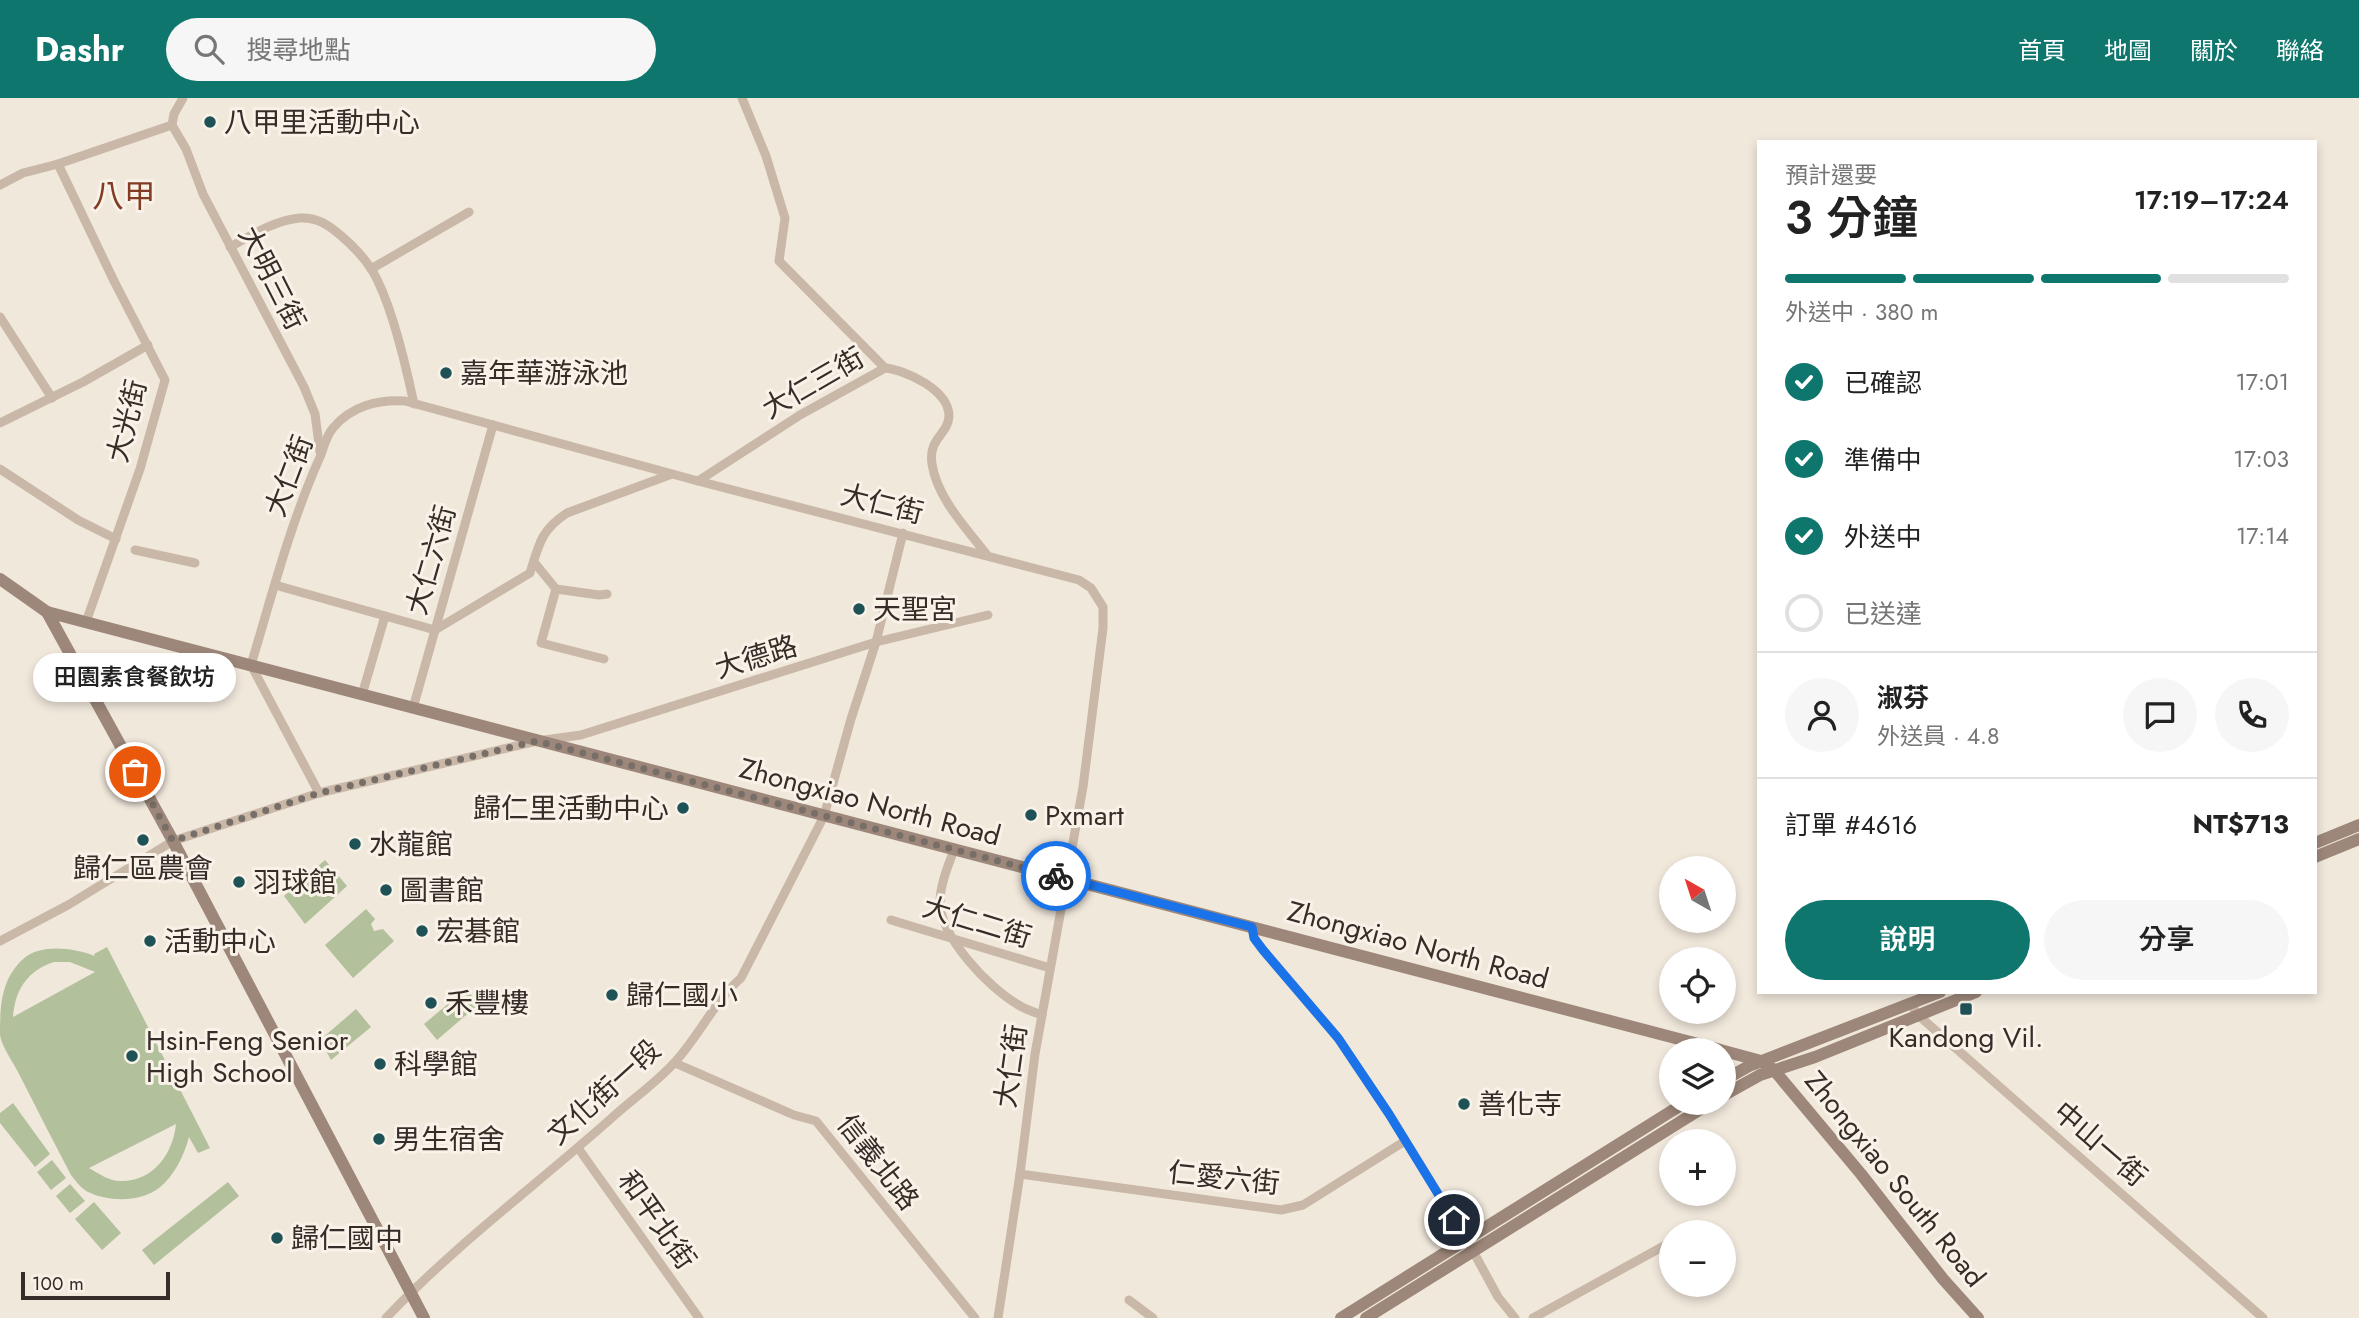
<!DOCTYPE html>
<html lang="zh-TW">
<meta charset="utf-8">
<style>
:root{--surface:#fff;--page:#f6f6f6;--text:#222;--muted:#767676;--line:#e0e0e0;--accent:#0f766e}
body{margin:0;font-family:Jost,"Noto Sans TC",sans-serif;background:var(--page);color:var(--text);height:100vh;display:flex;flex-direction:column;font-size:26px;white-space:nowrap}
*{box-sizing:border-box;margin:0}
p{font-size:23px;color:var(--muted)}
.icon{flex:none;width:38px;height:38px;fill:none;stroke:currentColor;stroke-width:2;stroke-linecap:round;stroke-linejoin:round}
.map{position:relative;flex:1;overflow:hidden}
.sheet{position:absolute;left:1757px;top:42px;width:560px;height:854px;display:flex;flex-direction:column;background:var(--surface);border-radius:0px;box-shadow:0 4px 10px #0003}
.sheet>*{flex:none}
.needle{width:46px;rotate:321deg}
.controls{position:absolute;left:1659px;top:758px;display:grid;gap:14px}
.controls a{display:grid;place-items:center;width:77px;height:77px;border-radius:50%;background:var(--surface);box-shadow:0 4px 10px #0003;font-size:35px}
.scale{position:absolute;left:21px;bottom:18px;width:149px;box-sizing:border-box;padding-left:7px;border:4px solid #362d28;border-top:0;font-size:19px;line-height:24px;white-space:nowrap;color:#362d28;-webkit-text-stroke:5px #f9f2e8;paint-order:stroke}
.pin{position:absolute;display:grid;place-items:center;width:60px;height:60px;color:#fff;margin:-30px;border:4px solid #fff;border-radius:50%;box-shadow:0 2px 7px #0007}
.courier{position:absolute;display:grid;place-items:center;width:70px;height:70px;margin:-35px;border:5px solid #1a73e8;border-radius:50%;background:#fff;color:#222;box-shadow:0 2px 9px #0007}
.bubble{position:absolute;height:49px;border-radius:24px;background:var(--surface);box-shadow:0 4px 10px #0003;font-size:23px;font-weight:600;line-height:49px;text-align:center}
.head em{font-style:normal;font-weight:600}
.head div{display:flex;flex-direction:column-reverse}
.head{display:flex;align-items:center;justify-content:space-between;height:119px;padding:0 28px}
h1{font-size:46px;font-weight:600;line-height:52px}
.bar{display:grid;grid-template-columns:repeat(4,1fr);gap:10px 7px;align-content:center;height:84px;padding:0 28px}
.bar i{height:9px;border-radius:5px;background:var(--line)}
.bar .on{background:var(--accent)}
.bar p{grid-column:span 4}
.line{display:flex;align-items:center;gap:18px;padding:0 28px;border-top:2px solid var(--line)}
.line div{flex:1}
.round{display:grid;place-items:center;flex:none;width:74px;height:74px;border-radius:37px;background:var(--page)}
ol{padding:0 28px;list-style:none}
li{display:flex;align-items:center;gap:21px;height:77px}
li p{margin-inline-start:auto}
li .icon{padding:7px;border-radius:50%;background:var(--accent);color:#fff;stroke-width:4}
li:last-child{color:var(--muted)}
li i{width:38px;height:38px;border:4px solid var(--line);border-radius:50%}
.button{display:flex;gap:14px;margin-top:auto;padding:14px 28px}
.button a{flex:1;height:80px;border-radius:42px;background:var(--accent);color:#fff;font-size:28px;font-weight:600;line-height:80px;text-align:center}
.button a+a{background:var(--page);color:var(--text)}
header{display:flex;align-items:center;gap:42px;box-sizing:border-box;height:98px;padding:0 35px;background:var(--accent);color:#fff}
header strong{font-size:33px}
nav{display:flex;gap:38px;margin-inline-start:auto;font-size:24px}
.search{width:490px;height:63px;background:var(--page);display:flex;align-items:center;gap:18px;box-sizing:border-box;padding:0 24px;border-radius:38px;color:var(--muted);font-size:26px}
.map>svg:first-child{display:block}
</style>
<header>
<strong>Dashr</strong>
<div class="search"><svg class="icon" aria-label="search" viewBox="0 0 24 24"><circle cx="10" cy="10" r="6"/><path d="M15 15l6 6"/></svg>搜尋地點</div>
<nav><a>首頁</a><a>地圖</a><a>關於</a><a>聯絡</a></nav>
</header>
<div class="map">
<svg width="2359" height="1220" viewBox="0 0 2359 1220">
<rect width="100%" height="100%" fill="#f1e8dc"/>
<!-- green -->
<g fill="#b3c09c" fill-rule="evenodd">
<path d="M325,762L347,788L305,826L284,798Z"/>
<path d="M366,811L375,821L371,826L374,833L383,831L394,843L353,880L325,847Z"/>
<path d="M107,849L210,1050L198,1055L189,1039C184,1058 174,1078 159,1090C139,1105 107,1104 86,1093C80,1089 75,1082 71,1077C53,1043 36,1009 19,976C13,964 2,949 0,937C0,909 1,882 22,862C40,845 74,850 95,858L94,856ZM54,864H70L95,874L13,919C15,892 27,873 54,864ZM176,1026C173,1056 153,1084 120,1083C109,1083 98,1075 89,1070Z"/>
<path d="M466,891L479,906L437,942L424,926Z"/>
<path d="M356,911L371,929L331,962L320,942Z"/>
<path d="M13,1005L50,1056L35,1069L0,1025V1015Z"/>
<path d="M52,1062L66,1080L51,1092L37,1074Z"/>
<path d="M228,1084L239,1098L154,1167L142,1152Z"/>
<path d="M70,1086L85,1103L70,1115L56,1098Z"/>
<path d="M94,1104L121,1135L102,1152L75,1121Z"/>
</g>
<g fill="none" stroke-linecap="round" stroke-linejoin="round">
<!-- street -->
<g stroke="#c9b8a8" stroke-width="9">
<path d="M742,0L766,58L785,120L779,163L885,270"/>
<path d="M172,27L186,51L203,96L304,289L315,316L320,354"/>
<path d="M58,66L114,183L165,282L140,371L86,524"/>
<path d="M0,87L23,75L58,66L172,27L174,16L183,0"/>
<path d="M230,149C252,137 275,122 300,120C316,119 327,126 339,136C351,146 363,158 372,172C391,204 406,268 414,306"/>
<path d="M371,171L469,114"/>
<path d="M0,219L52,300"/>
<path d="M0,325L83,284L148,247"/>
<path d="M0,371L78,422L116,441"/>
<path d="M698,383L800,317L885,270C906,272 949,292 949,318C948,337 928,340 932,366C937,400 967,431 987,457"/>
<path d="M135,452L195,465"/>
<path d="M534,464L556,491L599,497L607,496"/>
<path d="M275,487L435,532L530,475C539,446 541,432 567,415L672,376"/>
<path d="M556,491L541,545L604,561"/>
<path d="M362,597L385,518"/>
<path d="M413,610L493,327"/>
<path d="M319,695L251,567C272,497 290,426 320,359C324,349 326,338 333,330C351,308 379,301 405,303L698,383L1079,482L1091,490L1103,509V530L1083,689L1035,956L1020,1076L998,1220"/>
<path d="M954,752C948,768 940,787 940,804C940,839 989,890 1017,906C1024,911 1033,914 1042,917"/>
<path d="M891,822L1050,870"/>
<path d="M1252,829L1254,840L1263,852L1338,940L1389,1016L1467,1142L1498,1199L1515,1220"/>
<path d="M0,843L68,807L173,743L319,695L537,643L581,637L876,544L988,517"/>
<path d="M1910,905L1918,917L2263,1220"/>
<path d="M675,965L794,1017L816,1023L975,1220"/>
<path d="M578,1050L699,1220"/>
<path d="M1020,1076L1281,1112L1303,1107L1405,1043"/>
<path d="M1690,1134L1701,1128"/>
<path d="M1129,1202L1153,1220"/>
<path d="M386,1220C456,1146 539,1085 615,1017C634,1000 657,984 675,964C699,938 714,904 741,880L824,718L851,621L876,544L903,435"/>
<path d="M1533,1220L1671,1144"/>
</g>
<!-- secondary -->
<g stroke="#9d877a" stroke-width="12">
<path d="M0,481L47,514L173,743L424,1220"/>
<path d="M47,514L1721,952"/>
<path d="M2315,745L2359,727"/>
<path d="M2315,759L2359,741"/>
<path d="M1724,953L1761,963L1774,972L1861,1076L1943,1181L1978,1220"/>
<path d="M1724,982L1749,968L1940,894"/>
<path d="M1724,997L1760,977L1815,959L1976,894"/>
<path d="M1341,1220L1686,1004"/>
<path d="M1366,1220L1712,1004"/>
</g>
</g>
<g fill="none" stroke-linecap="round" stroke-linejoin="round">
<!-- done -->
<path stroke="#776e67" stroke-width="7" stroke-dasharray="0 12.6" d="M135,674L173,743L319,695L537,643L1056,778"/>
<!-- route -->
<path stroke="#1a73e8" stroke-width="9" d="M1056,778L1252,829L1254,840L1263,852L1338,940L1389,1016L1454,1122"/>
</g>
<!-- markers -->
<g fill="#1f5257" stroke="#f9f2e8" stroke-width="2.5">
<circle cx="210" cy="24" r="7"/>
<circle cx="446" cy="275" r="7"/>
<circle cx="859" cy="511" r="7"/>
<circle cx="683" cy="710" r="7"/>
<circle cx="1031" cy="717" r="7"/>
<circle cx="143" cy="742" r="7"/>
<circle cx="355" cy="746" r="7"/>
<circle cx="239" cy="784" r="7"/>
<circle cx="386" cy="792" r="7"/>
<circle cx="422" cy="833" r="7"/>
<circle cx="150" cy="843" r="7"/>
<circle cx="612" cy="897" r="7"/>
<circle cx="431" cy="905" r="7"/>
<rect x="1959" y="904" width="14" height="14" rx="3.5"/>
<circle cx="132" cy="958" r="7"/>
<circle cx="380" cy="966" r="7"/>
<circle cx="1464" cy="1006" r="7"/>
<circle cx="379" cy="1041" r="7"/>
<circle cx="277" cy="1140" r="7"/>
</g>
<g text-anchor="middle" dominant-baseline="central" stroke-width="6" stroke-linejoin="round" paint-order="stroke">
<!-- poi labels -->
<g font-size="28" fill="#362d28" stroke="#f9f2e8" text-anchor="start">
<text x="224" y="24">八甲里活動中心</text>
<text x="460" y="275">嘉年華游泳池</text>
<text x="873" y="511">天聖宮</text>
<text x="669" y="710" text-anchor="end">歸仁里活動中心</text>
<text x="1045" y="717">Pxmart</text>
<text x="369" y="746">水龍館</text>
<text x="143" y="770" text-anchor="middle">歸仁區農會</text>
<text x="253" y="784">羽球館</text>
<text x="400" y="792">圖書館</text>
<text x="436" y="833">宏碁館</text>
<text x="164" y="843">活動中心</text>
<text x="626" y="897">歸仁國小</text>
<text x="445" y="905">禾豐樓</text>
<text x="1966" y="939" text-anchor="middle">Kandong Vil.</text>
<text x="146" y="942">Hsin-Feng Senior<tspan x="146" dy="32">High School</tspan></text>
<text x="394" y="966">科學館</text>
<text x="1478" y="1006">善化寺</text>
<text x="393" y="1041">男生宿舍</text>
<text x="291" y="1140">歸仁國中</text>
</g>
<!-- street labels -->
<g font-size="28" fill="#362d28" stroke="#f9f2e8">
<text transform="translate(272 180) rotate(63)">大明三街</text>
<text transform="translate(813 285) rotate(-30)">大仁三街</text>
<text transform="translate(127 323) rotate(-76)">大光街</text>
<text transform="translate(289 378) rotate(-69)">大仁街</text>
<text transform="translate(882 406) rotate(14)">大仁街</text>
<text transform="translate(431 462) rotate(-74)">大仁六街</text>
<text transform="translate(756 559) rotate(-17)">大德路</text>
<text transform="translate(870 704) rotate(15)">Zhongxiao North Road</text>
<text transform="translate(977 824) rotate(17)">大仁二街</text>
<text transform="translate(1418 847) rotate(15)">Zhongxiao North Road</text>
<text transform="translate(1011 968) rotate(-82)">大仁街</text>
<text transform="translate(604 994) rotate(-42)">文化街一段</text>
<text transform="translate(2100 1046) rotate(41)">中山一街</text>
<text transform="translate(878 1064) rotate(52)">信義北路</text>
<text transform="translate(1224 1080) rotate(6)">仁愛六街</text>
<text transform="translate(1895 1081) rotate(51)">Zhongxiao South Road</text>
<text transform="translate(657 1122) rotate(55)">和平北街</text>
</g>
<!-- quarter labels -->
<g font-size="32" fill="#833c23" stroke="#f9f2e8">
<text x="124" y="98">八甲</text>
</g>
</g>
</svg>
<div class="controls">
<a><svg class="needle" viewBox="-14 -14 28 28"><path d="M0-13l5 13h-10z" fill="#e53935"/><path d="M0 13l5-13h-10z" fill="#767676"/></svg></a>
<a><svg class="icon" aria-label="locate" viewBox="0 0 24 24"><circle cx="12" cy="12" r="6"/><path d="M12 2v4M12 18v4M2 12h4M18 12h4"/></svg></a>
<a><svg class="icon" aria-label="layers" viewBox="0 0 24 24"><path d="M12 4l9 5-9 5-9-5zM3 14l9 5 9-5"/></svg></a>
<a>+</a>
<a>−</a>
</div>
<div class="scale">100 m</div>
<div class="pin" style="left:135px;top:674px;background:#ea580c"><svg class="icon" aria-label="bag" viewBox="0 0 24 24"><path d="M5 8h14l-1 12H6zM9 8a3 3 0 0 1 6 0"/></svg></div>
<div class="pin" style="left:1454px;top:1122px;background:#1f2937"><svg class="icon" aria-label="home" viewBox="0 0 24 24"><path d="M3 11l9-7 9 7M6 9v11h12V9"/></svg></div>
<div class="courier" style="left:1056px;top:778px"><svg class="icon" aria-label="bike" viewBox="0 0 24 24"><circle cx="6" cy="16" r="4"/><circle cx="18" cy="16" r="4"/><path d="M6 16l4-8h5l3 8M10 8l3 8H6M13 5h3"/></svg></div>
<div class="bubble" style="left:33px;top:555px;width:203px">田園素食餐飲坊</div>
<section class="sheet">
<div class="head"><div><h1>3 分鐘</h1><p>預計還要</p></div><em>17:19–17:24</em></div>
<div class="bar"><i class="on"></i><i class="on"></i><i class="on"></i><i></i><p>外送中 · 380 m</p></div>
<ol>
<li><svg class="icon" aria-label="check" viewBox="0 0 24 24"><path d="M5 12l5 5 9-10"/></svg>已確認<p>17:01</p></li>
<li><svg class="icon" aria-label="check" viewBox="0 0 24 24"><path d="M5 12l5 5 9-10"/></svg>準備中<p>17:03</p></li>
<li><svg class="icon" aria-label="check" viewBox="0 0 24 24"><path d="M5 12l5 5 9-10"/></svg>外送中<p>17:14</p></li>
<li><i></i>已送達</li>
</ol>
<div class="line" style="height:126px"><a class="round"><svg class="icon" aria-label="person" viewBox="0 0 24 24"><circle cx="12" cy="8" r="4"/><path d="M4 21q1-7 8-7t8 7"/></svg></a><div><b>淑芬</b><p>外送員 · 4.8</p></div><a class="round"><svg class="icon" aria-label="chat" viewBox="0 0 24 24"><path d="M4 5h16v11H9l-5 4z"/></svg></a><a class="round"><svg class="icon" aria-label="phone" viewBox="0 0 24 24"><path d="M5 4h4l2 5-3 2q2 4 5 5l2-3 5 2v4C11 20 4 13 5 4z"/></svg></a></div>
<div class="line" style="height:91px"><div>訂單 #4616</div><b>NT$713</b></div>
<div class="button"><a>說明</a><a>分享</a></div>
</section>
</div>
